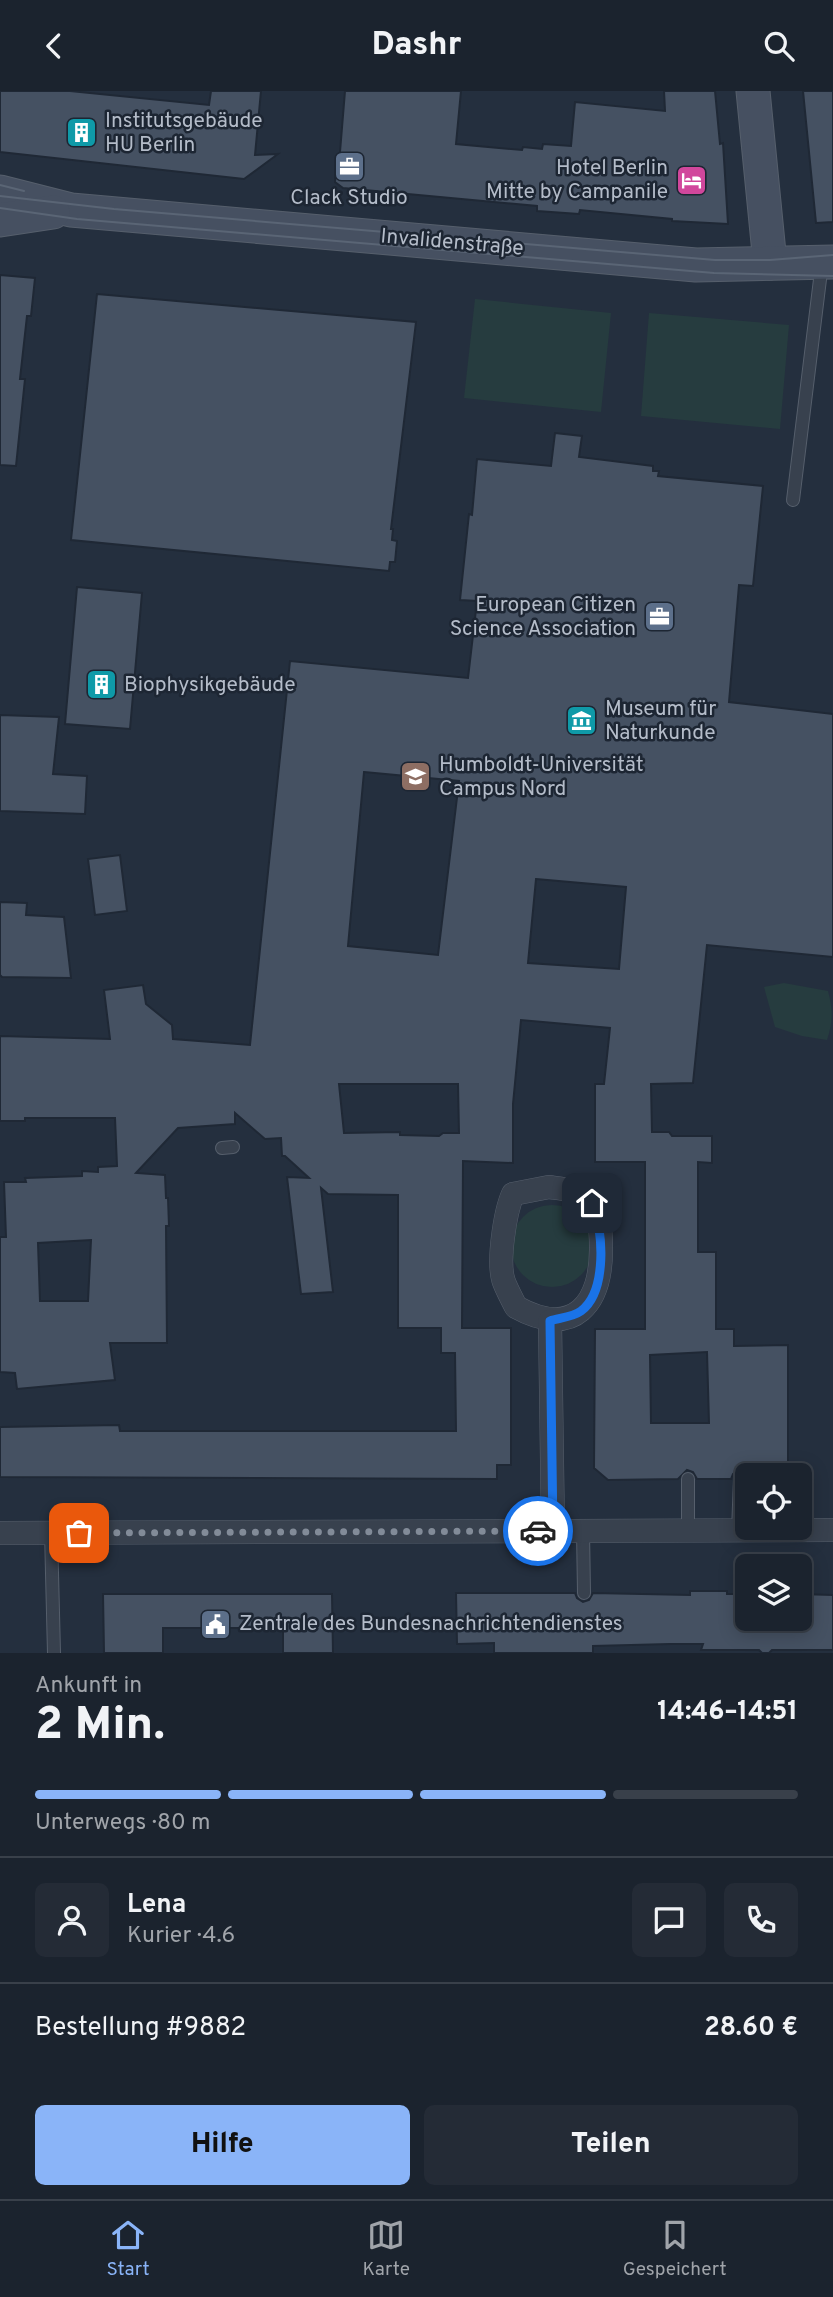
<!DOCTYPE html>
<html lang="de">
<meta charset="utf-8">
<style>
:root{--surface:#1b232e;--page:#242b36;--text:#f1f3f6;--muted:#a0a4aa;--line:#39404a;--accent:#8ab4f8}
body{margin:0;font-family:Overpass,sans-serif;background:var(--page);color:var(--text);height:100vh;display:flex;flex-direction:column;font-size:26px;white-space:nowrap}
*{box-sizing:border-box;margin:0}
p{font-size:23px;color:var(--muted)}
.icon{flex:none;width:38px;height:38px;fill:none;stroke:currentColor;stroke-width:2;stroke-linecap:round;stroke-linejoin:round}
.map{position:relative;height:1562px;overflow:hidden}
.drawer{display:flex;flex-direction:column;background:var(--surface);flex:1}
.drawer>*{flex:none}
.buttons{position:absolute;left:735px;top:1372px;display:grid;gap:14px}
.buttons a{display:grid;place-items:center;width:77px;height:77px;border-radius:10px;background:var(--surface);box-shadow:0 4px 18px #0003,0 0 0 2px var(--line);font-size:35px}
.pin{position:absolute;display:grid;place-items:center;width:60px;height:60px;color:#fff;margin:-30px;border-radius:14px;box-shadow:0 4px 10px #0006}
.courier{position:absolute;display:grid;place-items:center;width:70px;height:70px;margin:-35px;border:5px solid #1a73e8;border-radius:50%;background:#fff;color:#222;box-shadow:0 2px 9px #0007}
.summary em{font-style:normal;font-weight:800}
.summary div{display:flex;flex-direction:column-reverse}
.summary{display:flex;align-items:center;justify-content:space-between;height:119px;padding:0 35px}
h1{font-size:46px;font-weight:800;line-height:52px}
.bar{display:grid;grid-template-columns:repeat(4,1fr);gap:10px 7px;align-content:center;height:84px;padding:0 35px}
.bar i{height:9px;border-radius:5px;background:var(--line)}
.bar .selected{background:var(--accent)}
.bar p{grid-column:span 4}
.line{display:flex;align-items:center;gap:18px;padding:0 35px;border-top:2px solid var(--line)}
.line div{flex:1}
.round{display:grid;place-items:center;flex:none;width:74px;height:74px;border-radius:10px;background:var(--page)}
.action{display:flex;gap:14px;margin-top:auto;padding:14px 35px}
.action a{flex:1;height:80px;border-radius:10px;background:var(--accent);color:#111;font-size:28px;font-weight:800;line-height:80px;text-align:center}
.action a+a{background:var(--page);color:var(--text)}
header{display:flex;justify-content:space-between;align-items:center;height:91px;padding:0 35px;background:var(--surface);font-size:32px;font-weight:800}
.dock{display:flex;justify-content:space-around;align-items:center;height:98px;border-top:2px solid var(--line);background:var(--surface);font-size:19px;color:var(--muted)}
.dock a{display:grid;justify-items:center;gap:4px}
.dock .selected{color:var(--accent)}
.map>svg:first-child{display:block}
</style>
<header><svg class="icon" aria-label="back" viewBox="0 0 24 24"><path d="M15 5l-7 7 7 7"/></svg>Dashr<svg class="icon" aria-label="search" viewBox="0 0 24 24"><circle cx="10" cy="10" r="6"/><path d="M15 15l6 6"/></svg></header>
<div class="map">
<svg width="833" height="1562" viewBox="0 0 833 1562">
<rect width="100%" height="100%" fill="#242f3e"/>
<!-- green -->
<g fill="#263c3f">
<path d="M475,208L611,222L601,321L464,307Z"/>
<path d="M649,222L789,234L780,338L641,325Z"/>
<path d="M784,892L828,900C833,918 833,931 827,949L802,945L775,936L764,896Z"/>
<circle cx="552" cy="1155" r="41"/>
</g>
<!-- building -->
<g fill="#455162" stroke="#1f2835" stroke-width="2" fill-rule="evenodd">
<path d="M0,0H70L209,14L211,0H261L255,64L278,63L244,88L0,61Z"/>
<path d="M345,0H461L456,53L522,59L523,56L542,58L543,53L571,55L575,11L665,20L664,0H715L720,53L723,52L728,133L672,130V128L580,119L579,123L537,120V115L343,97L335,91L336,73H339Z"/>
<path d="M803,0H833V131L816,132Z"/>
<path d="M0,184L35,187L31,225H27L20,288H25L16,375L0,374Z"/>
<path d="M97,203L416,231L391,438H393L392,449L397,450L395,471H390L389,480L71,449Z"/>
<path d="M555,342L582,345L579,366L653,375V380H659L658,385L763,395L753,495L739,494L729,611L833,623V866L707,854L693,992L651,993L652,1041H669L672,1045H712V1072L698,1071V1161H716V1238H734V1255L788,1254V1384H748L740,1379L733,1383L731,1388H697L693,1381L687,1379L678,1388L608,1389L594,1377L595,1238H645V1071H595V993H604L610,937L521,929L513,1013V1072L463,1070L462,1237H511V1374H497V1388L0,1386V1336L119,1334L120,1340H456L455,1262H441V1237H398V1104L328,1103L321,1097L333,1201L301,1203L287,1086L309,1087L285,1065H282L281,1047L265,1048L235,1022V1033L178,1037L136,1082L165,1084L166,1107H168L169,1135H166L167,1252H110L115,1289L17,1298L15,1282L0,1281V1146H6L4,1091H26L25,1087L82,1085V1080L98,1081V1076L117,1075L115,1027H25V1030H0V945L110,948L104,899L143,894L146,913L172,934L173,948L250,954L290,570L468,587L477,510L460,509L469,423L472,424L477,368L551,375ZM364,681L459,690L438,864L348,855ZM536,788L626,796L619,878L528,872ZM339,993H458L459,1042H443L439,1045L400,1044V1041L344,1042ZM91,1149L88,1210H40L38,1152ZM707,1261L709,1332H651L650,1264Z"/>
<path d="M77,496L142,502L130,638L65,633Z"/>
<path d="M0,624L59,626L53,683L87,685L85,723L0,720Z"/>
<path d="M120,764L127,820L95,824L88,768Z"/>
<path d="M0,811L27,812L26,824L64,826L71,887L2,886L0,884Z"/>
<path d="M690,1500H727V1503H747V1528H800V1503L833,1504V1559H772L769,1562H762L759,1559H701L703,1553H670L593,1555V1562H494V1552L457,1553L456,1502H575L577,1507L583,1511L589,1509L593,1502L690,1504Z"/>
<path d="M103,1503H332L333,1562H283V1537H163V1562H104Z"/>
</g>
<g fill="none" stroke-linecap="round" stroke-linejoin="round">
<defs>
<g id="service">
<path d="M793,409L822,172"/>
<path d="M222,1057L233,1056"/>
<path d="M688,1388V1440"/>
<path d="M583,1440L584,1502"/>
<path d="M738,1440L740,1388"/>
<path d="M51,1442L54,1562"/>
</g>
<g id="minor">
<path d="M549,1096C564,1098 583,1099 592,1113C600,1124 601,1142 601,1155C602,1213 574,1248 516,1216C512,1208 507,1199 504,1191C497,1172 505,1121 513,1103Z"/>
<path d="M550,1230L553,1440"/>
<path d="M0,1442L833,1439"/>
</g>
<g id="secondary">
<path d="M753,0L770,172"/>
<path d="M0,101L71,119L696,174L833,171"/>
<path d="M0,129L53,121"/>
</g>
</defs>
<!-- service casing -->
<use href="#service" stroke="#565f6c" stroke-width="14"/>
<!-- minor casing -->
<use href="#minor" stroke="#565f6c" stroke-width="24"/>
<!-- secondary casing -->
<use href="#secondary" stroke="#565f6c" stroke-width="35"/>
<!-- service -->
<use href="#service" stroke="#38414e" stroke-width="12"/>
<!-- minor -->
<use href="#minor" stroke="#38414e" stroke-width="23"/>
<!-- secondary -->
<use href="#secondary" stroke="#465061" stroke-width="33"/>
<!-- tram -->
<g stroke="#5a6575" stroke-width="2">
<path d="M0,94L24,100"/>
<path d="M0,105L114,118L715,169H770L833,164"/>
<path d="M0,117L77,128L714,182L833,185"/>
</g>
</g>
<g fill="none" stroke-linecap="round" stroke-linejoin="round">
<!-- done -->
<path stroke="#828b98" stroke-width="7" stroke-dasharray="0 12.6" d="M79,1442L538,1440"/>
<!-- route -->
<path stroke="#1a73e8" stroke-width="9" d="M538,1440H553L550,1230C559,1227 573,1226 581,1220C607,1201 604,1139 592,1112"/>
</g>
<!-- icons -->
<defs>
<symbol id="building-square" viewBox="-11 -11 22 22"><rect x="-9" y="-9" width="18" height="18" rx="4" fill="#0f9aa8" stroke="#1d2633"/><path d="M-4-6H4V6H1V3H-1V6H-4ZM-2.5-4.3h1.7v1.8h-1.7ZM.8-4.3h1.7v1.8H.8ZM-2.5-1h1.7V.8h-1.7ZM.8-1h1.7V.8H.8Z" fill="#fff"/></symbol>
<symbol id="office-square" viewBox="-11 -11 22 22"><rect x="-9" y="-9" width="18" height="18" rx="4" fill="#5c6f8a" stroke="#1d2633"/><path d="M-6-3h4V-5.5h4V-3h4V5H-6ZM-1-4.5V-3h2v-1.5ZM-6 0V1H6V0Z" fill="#fff"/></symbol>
<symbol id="hotel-square" viewBox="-11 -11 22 22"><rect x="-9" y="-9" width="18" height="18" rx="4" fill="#d1479c" stroke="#1d2633"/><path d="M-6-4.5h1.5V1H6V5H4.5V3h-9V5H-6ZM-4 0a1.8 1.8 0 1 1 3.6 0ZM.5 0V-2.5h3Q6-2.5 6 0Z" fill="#fff"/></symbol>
<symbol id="museum-square" viewBox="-11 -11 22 22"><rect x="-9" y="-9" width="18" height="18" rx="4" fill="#0f9aa8" stroke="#1d2633"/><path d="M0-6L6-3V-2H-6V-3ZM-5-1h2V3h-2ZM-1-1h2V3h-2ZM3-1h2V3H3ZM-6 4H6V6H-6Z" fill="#fff"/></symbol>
<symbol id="university-square" viewBox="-11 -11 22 22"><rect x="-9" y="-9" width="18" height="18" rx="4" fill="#8d6e63" stroke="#1d2633"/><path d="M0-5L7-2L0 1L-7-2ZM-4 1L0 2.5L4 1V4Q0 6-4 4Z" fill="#fff"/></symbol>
<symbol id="civic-square" viewBox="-11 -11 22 22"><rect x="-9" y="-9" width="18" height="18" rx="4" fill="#5c6f8a" stroke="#1d2633"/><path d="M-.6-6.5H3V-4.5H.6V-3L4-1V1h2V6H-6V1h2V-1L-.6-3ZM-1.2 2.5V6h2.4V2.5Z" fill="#fff"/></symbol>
</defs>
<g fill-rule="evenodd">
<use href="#building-square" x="64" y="24" width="35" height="35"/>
<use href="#office-square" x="332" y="58" width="35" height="35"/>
<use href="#hotel-square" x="674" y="72" width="35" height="35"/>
<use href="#office-square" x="642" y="508" width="35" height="35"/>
<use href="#building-square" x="84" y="576" width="35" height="35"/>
<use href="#museum-square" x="564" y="612" width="35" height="35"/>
<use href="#university-square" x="398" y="668" width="35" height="35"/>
<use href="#civic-square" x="198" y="1516" width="35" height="35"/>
</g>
<g text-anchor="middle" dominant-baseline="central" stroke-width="5" stroke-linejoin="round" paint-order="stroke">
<!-- poi labels -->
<g font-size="21" fill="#b4bcc9" stroke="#1d2633" text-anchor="start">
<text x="105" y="30">Institutsgebäude<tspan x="105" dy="24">HU Berlin</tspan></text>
<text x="668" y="77" text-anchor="end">Hotel Berlin<tspan x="668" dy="24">Mitte by Campanile</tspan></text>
<text x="349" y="107" text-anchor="middle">Clack Studio</text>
<text x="636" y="514" text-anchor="end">European Citizen<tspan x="636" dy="24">Science Association</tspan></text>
<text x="124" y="594">Biophysikgebäude</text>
<text x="605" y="618">Museum für<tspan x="605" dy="24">Naturkunde</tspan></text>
<text x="439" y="674">Humboldt-Universität<tspan x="439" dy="24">Campus Nord</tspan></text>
<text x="239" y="1533">Zentrale des Bundesnachrichtendienstes</text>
</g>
<!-- street labels -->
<g font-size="21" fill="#b4bcc9" stroke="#1d2633">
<text transform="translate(452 152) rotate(5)">Invalidenstraße</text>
</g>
</g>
</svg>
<div class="buttons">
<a><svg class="icon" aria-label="locate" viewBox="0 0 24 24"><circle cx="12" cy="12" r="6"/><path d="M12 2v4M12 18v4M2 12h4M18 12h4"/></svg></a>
<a><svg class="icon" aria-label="layers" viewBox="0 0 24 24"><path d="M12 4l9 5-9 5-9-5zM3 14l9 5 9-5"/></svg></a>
</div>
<div class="pin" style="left:79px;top:1442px;background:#ea580c"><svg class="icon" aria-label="bag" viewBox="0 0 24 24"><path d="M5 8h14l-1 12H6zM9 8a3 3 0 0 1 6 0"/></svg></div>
<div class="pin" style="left:592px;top:1112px;background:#1f2937"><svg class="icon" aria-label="home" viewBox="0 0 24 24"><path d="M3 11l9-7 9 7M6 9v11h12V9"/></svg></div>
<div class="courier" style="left:538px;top:1440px"><svg class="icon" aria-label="car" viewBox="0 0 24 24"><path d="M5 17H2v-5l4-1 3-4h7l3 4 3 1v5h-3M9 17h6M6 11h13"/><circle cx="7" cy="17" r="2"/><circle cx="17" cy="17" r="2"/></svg></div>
</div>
<section class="drawer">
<div class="summary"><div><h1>2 Min.</h1><p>Ankunft in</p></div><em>14:46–14:51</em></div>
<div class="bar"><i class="selected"></i><i class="selected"></i><i class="selected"></i><i></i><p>Unterwegs · 80 m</p></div>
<div class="line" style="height:126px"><a class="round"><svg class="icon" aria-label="person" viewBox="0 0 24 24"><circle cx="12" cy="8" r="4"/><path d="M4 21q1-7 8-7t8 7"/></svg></a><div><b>Lena</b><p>Kurier · 4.6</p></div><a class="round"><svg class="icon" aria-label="chat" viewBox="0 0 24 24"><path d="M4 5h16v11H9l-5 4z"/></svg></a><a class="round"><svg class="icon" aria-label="phone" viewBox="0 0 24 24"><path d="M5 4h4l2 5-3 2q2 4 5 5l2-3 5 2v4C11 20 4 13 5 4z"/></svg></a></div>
<div class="line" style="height:91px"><div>Bestellung #9882</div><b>28.60 €</b></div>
<div class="action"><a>Hilfe</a><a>Teilen</a></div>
</section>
<nav class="dock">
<a class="selected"><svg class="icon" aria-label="home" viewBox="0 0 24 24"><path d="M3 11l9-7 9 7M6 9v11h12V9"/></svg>Start</a>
<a><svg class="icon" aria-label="map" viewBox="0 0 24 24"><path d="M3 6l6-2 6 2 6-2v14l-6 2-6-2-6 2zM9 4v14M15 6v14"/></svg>Karte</a>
<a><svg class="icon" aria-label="saved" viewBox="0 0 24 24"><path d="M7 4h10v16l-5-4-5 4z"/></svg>Gespeichert</a>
</nav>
